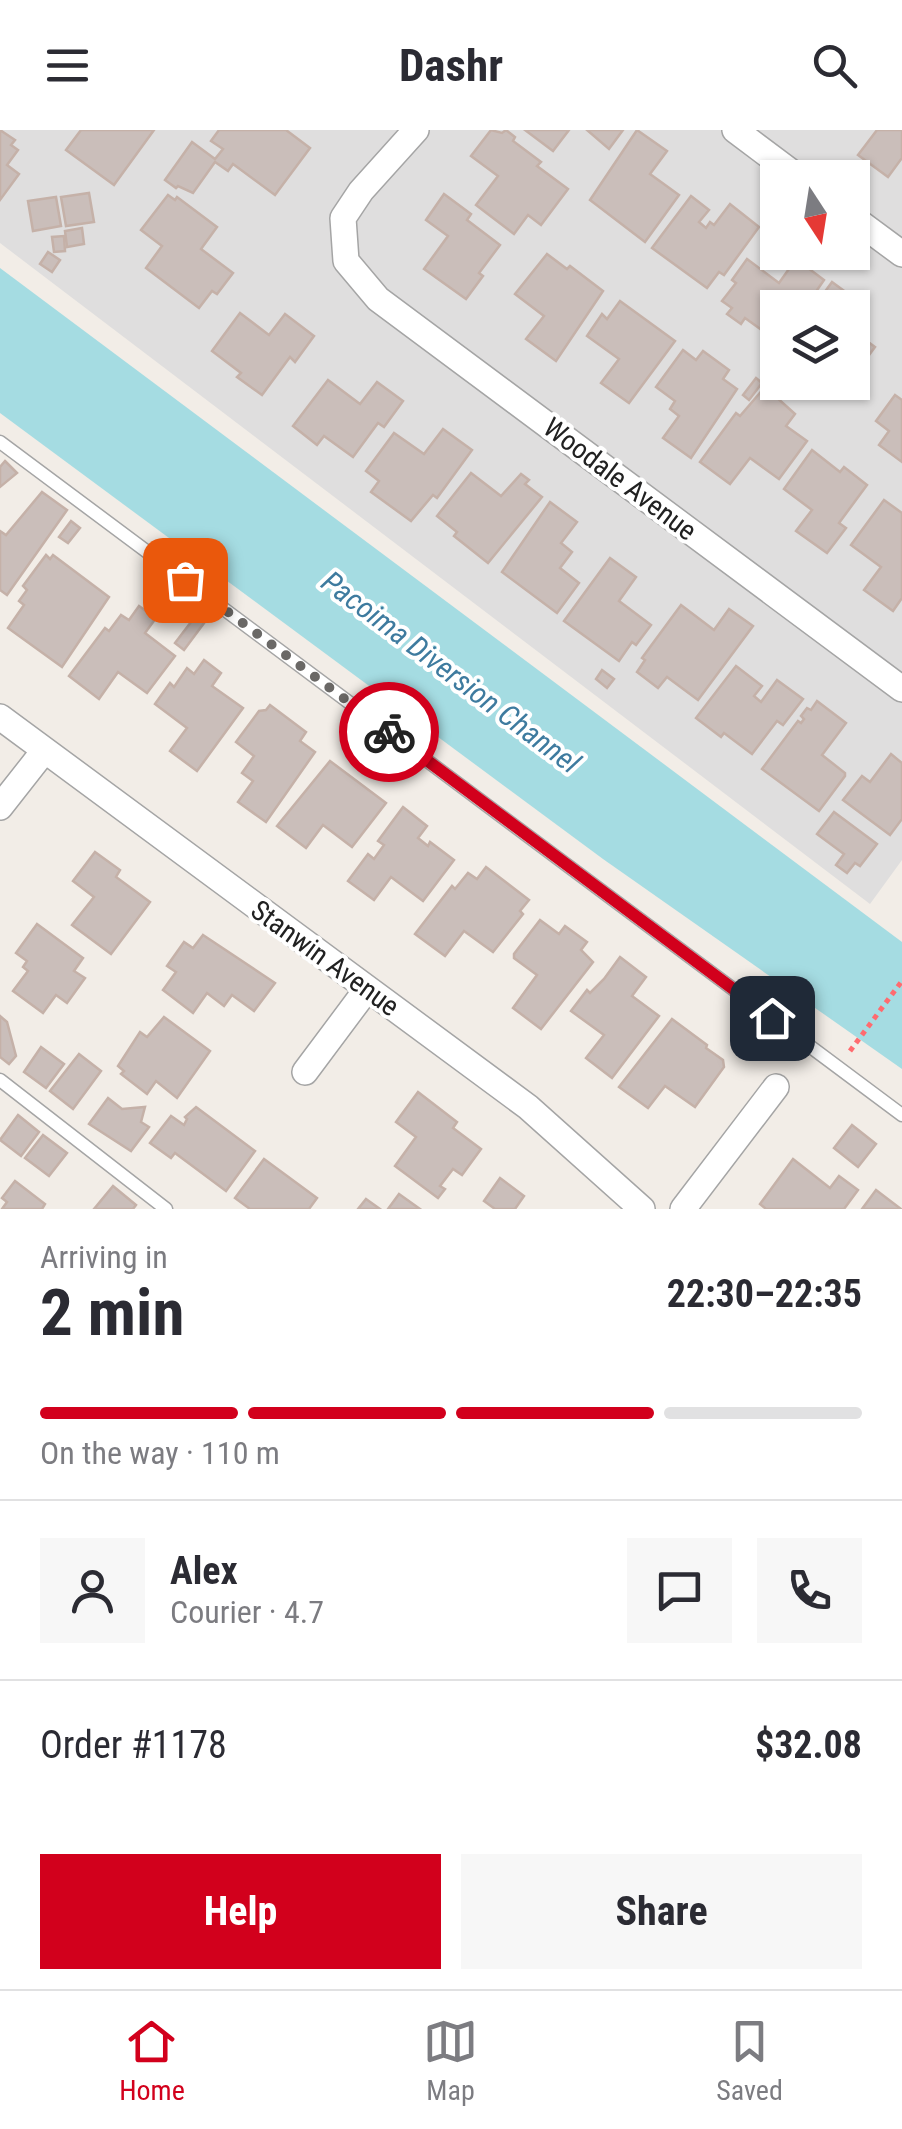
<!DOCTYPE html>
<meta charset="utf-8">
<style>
:root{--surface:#fff;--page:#f7f7f7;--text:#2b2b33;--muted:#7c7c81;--line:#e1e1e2;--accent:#d2001c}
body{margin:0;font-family:"Roboto Condensed",sans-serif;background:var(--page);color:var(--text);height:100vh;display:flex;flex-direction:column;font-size:38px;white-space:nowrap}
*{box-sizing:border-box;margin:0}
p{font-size:32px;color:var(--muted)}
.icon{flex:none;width:55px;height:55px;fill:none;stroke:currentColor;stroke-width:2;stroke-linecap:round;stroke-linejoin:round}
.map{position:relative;height:1079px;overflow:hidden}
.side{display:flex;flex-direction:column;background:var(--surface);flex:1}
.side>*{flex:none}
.needle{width:65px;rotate:168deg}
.controls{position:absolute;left:760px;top:30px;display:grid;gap:20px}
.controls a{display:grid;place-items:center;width:110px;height:110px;border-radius:0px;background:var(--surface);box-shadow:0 2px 8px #0004;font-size:50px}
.pin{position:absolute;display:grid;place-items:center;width:85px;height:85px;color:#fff;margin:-42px;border-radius:20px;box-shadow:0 5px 15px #0006}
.courier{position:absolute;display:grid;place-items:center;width:100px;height:100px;margin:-50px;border:8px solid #d2001c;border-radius:50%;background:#fff;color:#222;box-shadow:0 2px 12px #0007}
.overview em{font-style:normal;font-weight:700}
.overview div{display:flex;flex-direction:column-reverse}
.overview{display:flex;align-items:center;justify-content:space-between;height:170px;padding:0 40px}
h1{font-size:65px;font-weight:700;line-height:75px}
.bar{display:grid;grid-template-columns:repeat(4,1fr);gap:15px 10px;align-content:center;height:120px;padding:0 40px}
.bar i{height:12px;border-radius:8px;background:var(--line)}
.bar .active{background:var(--accent)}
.bar p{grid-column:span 4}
.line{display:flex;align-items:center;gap:25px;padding:0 40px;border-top:2px solid var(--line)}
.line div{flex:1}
.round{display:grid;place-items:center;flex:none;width:105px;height:105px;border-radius:0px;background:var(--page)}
.action{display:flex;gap:20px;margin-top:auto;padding:20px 40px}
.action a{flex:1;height:115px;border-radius:0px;background:var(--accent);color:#fff;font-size:40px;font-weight:700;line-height:115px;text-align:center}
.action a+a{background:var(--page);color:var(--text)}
header{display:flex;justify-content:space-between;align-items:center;height:130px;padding:0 40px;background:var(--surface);font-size:45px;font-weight:700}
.tabs{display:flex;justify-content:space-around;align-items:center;height:140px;border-top:2px solid var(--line);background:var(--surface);font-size:28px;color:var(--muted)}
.tabs a{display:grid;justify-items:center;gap:5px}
.tabs .active{color:var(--accent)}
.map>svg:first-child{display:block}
</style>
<header><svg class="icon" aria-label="menu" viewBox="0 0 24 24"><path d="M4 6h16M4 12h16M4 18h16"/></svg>Dashr<svg class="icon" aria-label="search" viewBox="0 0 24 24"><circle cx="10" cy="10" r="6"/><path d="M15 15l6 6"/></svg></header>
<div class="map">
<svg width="902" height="1079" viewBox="0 0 902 1079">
<rect width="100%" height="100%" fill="#f2ede7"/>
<!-- residential -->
<path fill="#dfdede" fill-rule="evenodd" d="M0,0H902V730L870,774L0,113ZM778,48H852V122H778ZM778,178H852V252H778Z"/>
<!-- water -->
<path fill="#a5dce2" d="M0,138L902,812V939L603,729L0,283Z"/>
<!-- building -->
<g fill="#cabeba" stroke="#c5b1a8" stroke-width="2.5">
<path d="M0,0L15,10L11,15L18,20L7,35L19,44L0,70Z"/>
<path d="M81,0H154L114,55L66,20Z"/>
<path d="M219,0H286L310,18L275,65L233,34L228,41L215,32L193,63L178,56L176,58L165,50L192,12L215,29L223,19L211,11Z"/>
<path d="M491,0L502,3L506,0L515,7L513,11L541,32L537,36L568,59L541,95L528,85L514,104L476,75L498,46L471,26Z"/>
<path d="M525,0H569L553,21Z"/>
<path d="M587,0H623L609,19Z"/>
<path d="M637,0L667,21L650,44L679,65L645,112L590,70Z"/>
<path d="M877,0H902V28L888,47L858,25Z"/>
<path d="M89,63L94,92L66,96L61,67Z"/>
<path d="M444,64L471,84L467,90L500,115L479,143L483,146L466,169L424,139L448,106L426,90Z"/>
<path d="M168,65L175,70L177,67L217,97L201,119L233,143L217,164L212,161L199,178L146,138L162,116L141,100Z"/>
<path d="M691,66L709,80L699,92L706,98L710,92L714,95L730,74L759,97L724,145L719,142L707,158L652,118Z"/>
<path d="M56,67L61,96L33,101L28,71Z"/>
<path d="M82,98L84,114L67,117L65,101Z"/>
<path d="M64,106L65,121L54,122L52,107Z"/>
<path d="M48,122L60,130L52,142L40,134Z"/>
<path d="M547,124L567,139L570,136L603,161L556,231L526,209L544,186L515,164Z"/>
<path d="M747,129L779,153L796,129L824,150L806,176L778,178L777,211L745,188L741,194L727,184L732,178L722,171L736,153L732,150Z"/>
<path d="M832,152L862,174L852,187V178H813Z"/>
<path d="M620,171L675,211L629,273L601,253L619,229L587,206L602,184L607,189Z"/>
<path d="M240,183L269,205L285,184L314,206L295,232L290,227L262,265L237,247L241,243L212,221Z"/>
<path d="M852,200L875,217L852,248Z"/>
<path d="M683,220L696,230L703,221L729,240L723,249L737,259L691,328L663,308L679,286L670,279L675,271L656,257Z"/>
<path d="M756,248L762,253L749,270L743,265Z"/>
<path d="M328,250L360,274L377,252L403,271L384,297L378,293L353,327L324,306L317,315L293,296Z"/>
<path d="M765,257L795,284L786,296L807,311L779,349L750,328L730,354L700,332L736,283L740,286Z"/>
<path d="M895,265L902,270V332L879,315L889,301L876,291Z"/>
<path d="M443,299L472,320L437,368L433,365L411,391L371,362L379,351L366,341L394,303L424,324Z"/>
<path d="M812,320L840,342L844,337L867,355L839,393L846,398L827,423L796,401L812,380L784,359Z"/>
<path d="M5,331L17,343L0,357V337Z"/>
<path d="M471,343L501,366L521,344L529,350L525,354L542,367L488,433L454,406L457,402L437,386Z"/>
<path d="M42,362L67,380L7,465L0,460V401L6,405Z"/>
<path d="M884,370L902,383V468L893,481L864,460L881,437L851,415Z"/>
<path d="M550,372L577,392L561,413L572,422L560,438L579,453L557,483L502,442Z"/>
<path d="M71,391L80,398L68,413L59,407Z"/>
<path d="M46,425L50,429L53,425L109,467L62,537L8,498L24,475L19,471L27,460L23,456Z"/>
<path d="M610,428L636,447L619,471L651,495L636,515L632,512L619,531L564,491Z"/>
<path d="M681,475L714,500L729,479L753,496L698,570L667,547L658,558L637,542L645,530L642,528Z"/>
<path d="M139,476L156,488L145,503L175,526L147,563L118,542L99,569L69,546L105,498L109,501L121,485L129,490Z"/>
<path d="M201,479L210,485L184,520L175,513Z"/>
<path d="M204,530L221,543L212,556L243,578L197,641L170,621L187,598L155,574L170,553L174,557L187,538L194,544Z"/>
<path d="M736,536L762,556L754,566L761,572L777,550L803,569L783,595L777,591L752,624L724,603L721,607L696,588Z"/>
<path d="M602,540L614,549L607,558L596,549Z"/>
<path d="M817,571L846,593L822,625L845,643V646L819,681L762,639L798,591L801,593L804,589L801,586L807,578L811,580Z"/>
<path d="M270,575L306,602L300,611L315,622L266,692L238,672L253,651L242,643L254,626L236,612L259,581L266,580Z"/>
<path d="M891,624L902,633V689L890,705L843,670L862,646L870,652Z"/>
<path d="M330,631L386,673L352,717L323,695L306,718L277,696Z"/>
<path d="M403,677L427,696L418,708L428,716L430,712L454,730L423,771L391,747L374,770L348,751L368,724L374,729L384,715L378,711Z"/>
<path d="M834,682L877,714L860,736L855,733L847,743L836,735L844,724L817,704Z"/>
<path d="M95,722L120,740L116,747L150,772L111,824L72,795L94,767L73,751Z"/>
<path d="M486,737L529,770L520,781L523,784L493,822L464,801L445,826L415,804L452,756L455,759L468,743L477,749Z"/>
<path d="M540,790L559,804L565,796L587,812L581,820L593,832L541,899L513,878L537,845L514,828V824Z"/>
<path d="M37,794L83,828L74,841L85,848L67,873L56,865L43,883L13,861L28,841L23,837L27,831L16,823Z"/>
<path d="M203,805L275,853L254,881L232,865L224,876L207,863L193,883L163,860L176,842L167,836L184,812L193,818Z"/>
<path d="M620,827L646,847L632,866L659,886L612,948L586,928L604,905L571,881L587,860L590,863L604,849Z"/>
<path d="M0,886L7,892L16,926L9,934L0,927Z"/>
<path d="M164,887L210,921L177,968L156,951L147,964L121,944L124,941L118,936L140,902L147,907Z"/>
<path d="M672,889L707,915L706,918L723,930L724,937L695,977L665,956L648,978L619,957Z"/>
<path d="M41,917L64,934L46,958L24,942Z"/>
<path d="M79,924L101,941L73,979L50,961Z"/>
<path d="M418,962L457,992L453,998L481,1019L462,1045L453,1039L440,1056L445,1059L438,1068L395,1036L416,1007L396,992Z"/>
<path d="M108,968L122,979L145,977L141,992L149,997L131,1021L89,994Z"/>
<path d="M196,977L255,1021L226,1061L175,1023L171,1028L150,1013L171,986L184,995L187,989L185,987Z"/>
<path d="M18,985L39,1002L21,1026L0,1010Z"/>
<path d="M852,995L876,1014L858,1037L834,1018Z"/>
<path d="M43,1005L67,1023L49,1046L25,1028Z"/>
<path d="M264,1029L317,1068L309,1079H250L235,1068Z"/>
<path d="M793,1029L830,1058L839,1046L858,1060L844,1079H766L760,1074Z"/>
<path d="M500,1048L524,1066L515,1079H495L484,1071Z"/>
<path d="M15,1051L45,1074L42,1079H2L7,1072L2,1068Z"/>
<path d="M113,1056L136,1075L133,1079H94Z"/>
<path d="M876,1060L901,1079H862Z"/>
<path d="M399,1064L420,1079H388Z"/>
<path d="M366,1069L380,1079H358Z"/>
</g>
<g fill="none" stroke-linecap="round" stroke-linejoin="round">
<defs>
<g id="lane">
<path d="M0,312L902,985"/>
<path d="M0,950L166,1079"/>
</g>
<g id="street">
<path d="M416,0L361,61L343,88L346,131L378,169L902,559"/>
<path d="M735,0L799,48"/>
<path d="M852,87L902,124"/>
<path d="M0,587L528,977L642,1079"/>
<path d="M0,677L44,621"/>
<path d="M305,942L367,859"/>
<path d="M683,1079L776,957"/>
</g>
</defs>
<!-- lane casing -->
<use href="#lane" stroke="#a5a5a5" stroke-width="15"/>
<!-- street casing -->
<use href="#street" stroke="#a5a5a5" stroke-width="28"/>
<!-- path -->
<path stroke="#ff6b6f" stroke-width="5" stroke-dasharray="5 5" stroke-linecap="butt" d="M850,921L902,851"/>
<!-- lane -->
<use href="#lane" stroke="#fff" stroke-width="12"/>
<!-- street -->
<use href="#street" stroke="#fff" stroke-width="25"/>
</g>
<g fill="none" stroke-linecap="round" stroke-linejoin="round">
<!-- done -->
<path stroke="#6a6866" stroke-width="10" stroke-dasharray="0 18" d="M185,450L389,602"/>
<!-- route -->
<path stroke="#d2001c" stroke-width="12" d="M389,602L772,888"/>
</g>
<g text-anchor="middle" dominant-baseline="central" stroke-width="8" stroke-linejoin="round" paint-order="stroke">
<!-- street labels -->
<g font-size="28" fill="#212121" stroke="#fff">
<text transform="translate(620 349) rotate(37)">Woodale Avenue</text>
<text transform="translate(325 828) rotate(36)">Stanwin Avenue</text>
</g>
<!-- water labels -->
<g font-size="30" font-style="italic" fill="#3e7b9f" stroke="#fff">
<text transform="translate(451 542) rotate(37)">Pacoima Diversion Channel</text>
</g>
</g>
</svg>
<div class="controls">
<a><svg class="needle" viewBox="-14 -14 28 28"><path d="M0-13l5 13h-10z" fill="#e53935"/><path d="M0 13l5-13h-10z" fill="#7c7c81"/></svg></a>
<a><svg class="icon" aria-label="layers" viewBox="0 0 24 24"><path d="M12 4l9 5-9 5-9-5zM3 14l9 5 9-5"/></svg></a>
</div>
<div class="pin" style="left:185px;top:450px;background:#ea580c"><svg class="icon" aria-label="bag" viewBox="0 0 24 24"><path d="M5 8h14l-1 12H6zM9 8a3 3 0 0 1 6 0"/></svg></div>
<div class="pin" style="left:772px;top:888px;background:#1f2937"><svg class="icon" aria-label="home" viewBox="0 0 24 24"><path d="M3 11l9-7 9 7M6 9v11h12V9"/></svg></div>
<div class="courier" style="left:389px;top:602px"><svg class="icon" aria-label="bike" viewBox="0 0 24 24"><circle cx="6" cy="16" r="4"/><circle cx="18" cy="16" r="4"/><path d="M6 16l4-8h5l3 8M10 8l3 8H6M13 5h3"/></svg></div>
</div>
<section class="side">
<div class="overview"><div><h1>2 min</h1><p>Arriving in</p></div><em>22:30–22:35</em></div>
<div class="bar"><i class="active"></i><i class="active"></i><i class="active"></i><i></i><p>On the way · 110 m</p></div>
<div class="line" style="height:180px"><a class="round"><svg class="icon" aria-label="person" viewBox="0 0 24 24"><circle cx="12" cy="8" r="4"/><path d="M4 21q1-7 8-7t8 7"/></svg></a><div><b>Alex</b><p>Courier · 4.7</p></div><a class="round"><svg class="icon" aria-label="chat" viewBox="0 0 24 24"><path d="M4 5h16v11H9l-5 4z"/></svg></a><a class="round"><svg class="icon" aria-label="phone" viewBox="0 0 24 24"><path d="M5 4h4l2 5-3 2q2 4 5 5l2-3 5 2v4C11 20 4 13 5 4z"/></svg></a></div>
<div class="line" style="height:130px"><div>Order #1178</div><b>$32.08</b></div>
<div class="action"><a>Help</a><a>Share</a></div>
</section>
<nav class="tabs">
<a class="active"><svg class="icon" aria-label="home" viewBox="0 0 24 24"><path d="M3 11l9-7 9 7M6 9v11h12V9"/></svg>Home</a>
<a><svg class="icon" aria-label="map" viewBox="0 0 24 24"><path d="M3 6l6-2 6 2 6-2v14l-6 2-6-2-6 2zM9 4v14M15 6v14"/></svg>Map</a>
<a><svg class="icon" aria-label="saved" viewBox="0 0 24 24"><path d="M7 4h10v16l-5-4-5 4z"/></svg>Saved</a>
</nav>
